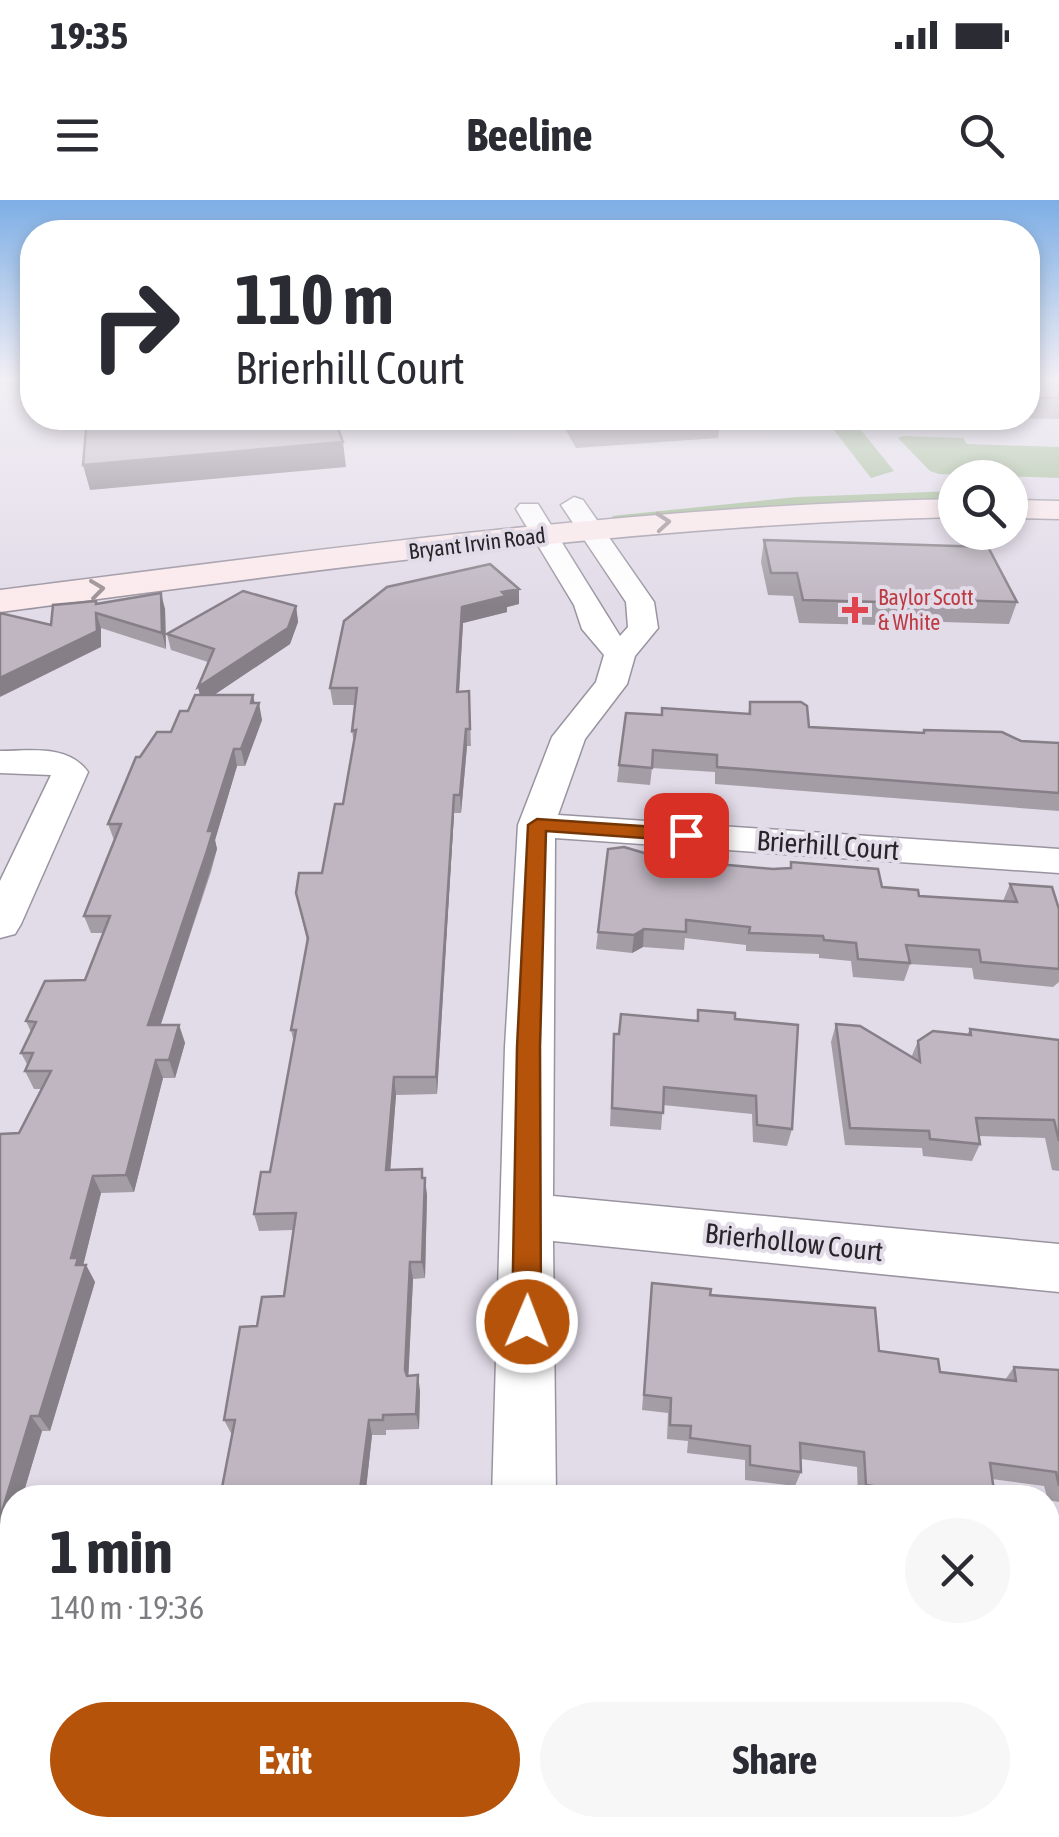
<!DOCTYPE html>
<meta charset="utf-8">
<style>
:root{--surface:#fff;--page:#f7f7f7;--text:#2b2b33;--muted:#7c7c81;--accent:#b45309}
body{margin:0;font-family:"Asap Condensed",sans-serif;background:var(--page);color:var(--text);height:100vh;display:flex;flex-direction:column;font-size:38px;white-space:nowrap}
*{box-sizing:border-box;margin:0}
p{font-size:32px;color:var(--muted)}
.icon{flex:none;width:55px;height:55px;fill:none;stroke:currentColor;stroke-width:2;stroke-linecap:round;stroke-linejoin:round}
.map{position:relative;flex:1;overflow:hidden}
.side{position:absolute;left:0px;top:1285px;width:1060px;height:352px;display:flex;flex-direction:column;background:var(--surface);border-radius:40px 40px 0 0;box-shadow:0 5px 15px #0003}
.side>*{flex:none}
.hud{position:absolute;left:20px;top:20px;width:1020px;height:210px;border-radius:40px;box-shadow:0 5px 15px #0003;background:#fff;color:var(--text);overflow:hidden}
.fabs{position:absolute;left:938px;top:260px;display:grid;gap:20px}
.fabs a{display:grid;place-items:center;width:90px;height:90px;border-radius:50%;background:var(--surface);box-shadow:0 5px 15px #0003;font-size:50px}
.pin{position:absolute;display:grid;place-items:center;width:85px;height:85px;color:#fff;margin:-42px;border-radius:20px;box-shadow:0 5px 15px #0006}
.me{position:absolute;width:110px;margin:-55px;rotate:1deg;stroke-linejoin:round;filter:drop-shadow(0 0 8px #0008)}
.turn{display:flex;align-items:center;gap:35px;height:210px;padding:0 50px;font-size:45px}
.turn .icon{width:130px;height:130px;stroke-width:2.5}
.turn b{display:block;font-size:70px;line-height:85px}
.round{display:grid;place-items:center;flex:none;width:105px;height:105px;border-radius:52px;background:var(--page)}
.summary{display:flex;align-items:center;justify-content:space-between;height:170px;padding:0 50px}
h1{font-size:60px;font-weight:700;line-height:75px}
.cta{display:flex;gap:20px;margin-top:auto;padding:20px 50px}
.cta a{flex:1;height:115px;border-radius:60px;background:var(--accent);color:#fff;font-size:40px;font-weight:700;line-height:115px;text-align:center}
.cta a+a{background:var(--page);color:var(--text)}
.status{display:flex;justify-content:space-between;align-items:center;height:70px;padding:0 50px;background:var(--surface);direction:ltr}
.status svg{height:28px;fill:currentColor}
header{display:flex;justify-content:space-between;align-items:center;height:130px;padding:0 50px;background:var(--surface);font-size:45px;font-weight:700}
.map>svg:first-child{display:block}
</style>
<div class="status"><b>19:35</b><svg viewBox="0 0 49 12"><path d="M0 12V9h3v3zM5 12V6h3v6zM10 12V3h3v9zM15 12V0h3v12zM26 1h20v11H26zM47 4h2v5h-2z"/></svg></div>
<header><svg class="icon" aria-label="menu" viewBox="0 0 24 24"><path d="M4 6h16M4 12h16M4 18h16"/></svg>Beeline<svg class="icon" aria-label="search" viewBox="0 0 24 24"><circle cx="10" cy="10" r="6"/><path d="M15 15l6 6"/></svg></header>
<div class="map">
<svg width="1059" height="1637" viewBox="0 0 1059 1637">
<rect width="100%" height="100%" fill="#e2dbe8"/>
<!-- green -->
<path fill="#9cb98d" d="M826,220H853L894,271L871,278Z
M903,236L963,238L967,244L1059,247V278L939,274L930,271L898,238Z
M955,291V300L614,319L612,316L797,297Z"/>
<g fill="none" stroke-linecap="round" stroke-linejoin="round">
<!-- street casing -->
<g stroke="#9a94a0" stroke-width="3">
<path id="street" d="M574,297L583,300L654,402L658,428L635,456L627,484L585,539L558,615L1059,649V673L555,638L553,996L1059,1044V1092L553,1041L556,1298H492L505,847L518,625L552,537L596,482L604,455L582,429L574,405L516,309L520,304H538L620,436L628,427L626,402L561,305Z
M0,551C30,551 68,544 88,572L21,724L15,734L0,738V681L51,575L0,573Z
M481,1625H557V1637H481Z"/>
</g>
<!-- secondary casing -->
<g stroke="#9a94a0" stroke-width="3">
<path id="secondary" d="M955,299V317C634,325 318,370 0,412V390C318,350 634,306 955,299Z
M1010,300L1059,301V319L1010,318Z"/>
</g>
<!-- street -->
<use href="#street" fill="#fff" fill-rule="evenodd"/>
<!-- secondary -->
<use href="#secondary" fill="#fceaec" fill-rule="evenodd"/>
</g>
<!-- wall -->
<path fill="#a49da6" d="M1028,177H1059V219L1006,218H1028Z
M559,218H721L718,238L576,248Z
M764,340L1017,402L1009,424L878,420L877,425L799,423L793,396L768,395L761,362Z
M97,404L165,409L166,449L101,428V447L51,425Z
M519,404L507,407V412L463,423L459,492L469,491L471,546H467L461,613H454L437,894L396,895L390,970L423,978L427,995L425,1078L413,1079L408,1176L420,1191L419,1229L386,1230V1235H372L365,1298H220L232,1235L224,1220L257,1126L284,1096L293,1030L259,1031L254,1014L270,972L294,843L291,830L307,741L296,693L322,673L343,604L354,544L352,531L355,505H333L330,488L344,421Z
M296,406L298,422L290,444L214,495L255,503L262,520L245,566H237L215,640L217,649L211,672L160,825H179L185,843L175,878H163L134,992L101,993L83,1065H86L95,1082L50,1231H42L22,1298H12L3,1363L12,1368V1398L8,1414L12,1419L0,1473V934L19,933L42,889H34L25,871L28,866L21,853L31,832L26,821L85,780L103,733H91L84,716L114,640L108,624L140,557L171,532L200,495L198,487L208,462L171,450L167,434Z
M750,502L809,527L923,533L924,530L1021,541L1059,543V611L715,584V572L652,568L650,585L617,582L619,565L662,515L748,514Z
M651,655L685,661L773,669L790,668L791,662L919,696L1003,701L1010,684L1059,709V782L1053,787L974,779L972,768L910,764L904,781L853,777L851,761L819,758V754L746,751V745L685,738L684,750L643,747L632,753L596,749L598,732Z
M698,810L735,819L792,929L787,946L753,942L752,914L663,905L661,930L610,926L614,834H619L697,820Z
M836,824L911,858L918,841L967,835L970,829L1059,840V971L1052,970L1045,938L979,936L980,944L972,961L923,956L922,948L845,945L831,842Z
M652,1083L710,1095L940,1172L1005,1180L1014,1167L1059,1170V1302L1048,1300L1044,1286L992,1279L995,1298H858L857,1267L801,1259V1272L795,1286L745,1280V1260L687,1253L688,1241L667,1239L668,1213L642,1210Z
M683,1625H773V1630L767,1637H696L695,1629L682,1628Z
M795,1625H1048L1059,1637H880Z"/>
<!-- shaded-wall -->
<path fill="#867f87" d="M343,242L346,267L90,290L83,265Z
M519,389V404L507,407V412L463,423L458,508L457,492L462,407L502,392Z
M161,393L165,409L166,449L162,433Z
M296,406L298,422L290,444L202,503L198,487Z
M96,413L101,428V447L0,497V478Z
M253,495L256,509L259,503L262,520L245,566L241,549Z
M466,529L467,546L461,613L460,595Z
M234,549L237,566L215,640L217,649L155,843L148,825Z
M454,595V613L437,894L436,877Z
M644,729L643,747L632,753L634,735Z
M179,825L185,843L175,878L169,860Z
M156,860L163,878L134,992L126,975Z
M394,877L396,895L389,987L386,970Z
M93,976L101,993L83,1066L86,1065L95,1082L50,1231L39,1216L71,1058Z
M425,978L427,995L425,1078L422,1062Z
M410,1062L413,1079L408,1185L405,1170Z
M418,1175L420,1191L419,1229L416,1214Z
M31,1216L42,1231L22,1298H12V1331L0,1373V1318Z
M369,1220L372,1235L365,1298H359Z
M7,1363L12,1368V1398L8,1414L12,1419V1430L0,1473V1385Z
M37,1625L50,1633L49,1637H32Z
M319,1625H325L324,1637H317Z"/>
<!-- building -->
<path fill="#bfb6c1" stroke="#867f87" stroke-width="2.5" d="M1028,177H1059V198L1028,197Z
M87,218H334L343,242L83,265Z
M574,218H663L577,223Z
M764,340L988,347L1017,402L881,398L882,402L803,400L797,373H771Z
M490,364L519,389L502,392L506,396L462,407L457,492L469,491L470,529H466L460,595H454L436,877H394L386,970L422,969V978H425L422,1062H410L405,1170L407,1176L418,1175L416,1214L383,1215V1220H369L359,1298H220L235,1220H224L240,1127L257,1126L262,1097L284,1096L296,1013L254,1014L261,972H270L296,830H291L308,738L296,693L299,673H322L335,604H343L356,530L352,531L357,488H330L344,421L387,387Z
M243,391L296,406L288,428L198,487L214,449L167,434Z
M161,393L162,433L96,413L97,431L0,478V413L51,425L53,405L96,401V404Z
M195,495H253L251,503H259L241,549H234L208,631H213L206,654L148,825H179L169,860H156L126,975L93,976L71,1058H78L76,1065H86L39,1216H31L0,1318V934L19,933L51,871H25L33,853H21L36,822L26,821L45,781L85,780L110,716H84L121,624H108L136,557H140L157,532H171L180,511H188Z
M750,502H801L807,506L809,527L924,533V530L1002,532L1021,541L1059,543V593L717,567V555L653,550L652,568L619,565L626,513L662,515V508L750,514Z
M624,647L651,655L685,657V661L773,669L791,668V662L878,669L882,687L918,690L919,696L1017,702L1010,684L1052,687L1059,709V769L981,762L979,750L906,745L910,763L858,759L856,743L824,740L823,736L749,733L750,727L686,720V732L644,729L634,735L598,732L608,649Z
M698,810L735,813V819L798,825L792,929L757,925L756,896L664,887L663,913L612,908L614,834H619L621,814L698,821Z
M836,824L860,826L920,862L918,841L933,831L971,835L970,829L1059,840V941L1054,920L976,918L980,944L930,939L929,931L850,928Z
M652,1083L711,1089L710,1095L875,1108L879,1151L938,1159L940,1172L1016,1181L1014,1167L1059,1170V1286L1056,1272L990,1263L995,1298H951L866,1285L864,1252L800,1243L801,1272L750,1265V1246L690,1238L691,1226L670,1225L671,1198L644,1195Z
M0,1363H7L0,1385Z
M1048,1511L1059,1512V1637H918L917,1634L858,1625H1048Z
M0,1618L12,1620V1625H37L32,1637H0Z
M125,1625H319L317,1637H133Z
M700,1625H773V1630L761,1628V1637H700Z"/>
<!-- one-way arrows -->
<defs><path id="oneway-chevron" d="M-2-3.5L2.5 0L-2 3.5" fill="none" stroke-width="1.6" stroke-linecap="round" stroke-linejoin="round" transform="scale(2.5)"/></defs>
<g stroke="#9c9194">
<use href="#oneway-chevron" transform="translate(663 322) rotate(-5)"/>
<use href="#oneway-chevron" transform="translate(97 389) rotate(-7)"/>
</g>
<!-- sky -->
<linearGradient id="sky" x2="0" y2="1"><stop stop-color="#7daee5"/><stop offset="0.44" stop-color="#f2eff5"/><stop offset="1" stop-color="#f2eff5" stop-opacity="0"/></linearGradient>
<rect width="1059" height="406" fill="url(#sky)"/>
<!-- route -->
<path fill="#b45309" stroke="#753606" stroke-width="2.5" d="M537,619L686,629L696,635L686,641L546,631L540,847L541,1122L537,1131L527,1135L517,1131L512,1122L517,847L528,625Z"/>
<!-- markers -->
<path fill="#e0444e" stroke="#e2dbe8" stroke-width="4" d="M850 395h10v10h10v10h-10v10h-10v-10h-10v-10h10z"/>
<g text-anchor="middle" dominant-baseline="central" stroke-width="8" stroke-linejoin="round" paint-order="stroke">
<!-- far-street labels -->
<g font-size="22" fill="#272529" stroke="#e2dbe8">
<text transform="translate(477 343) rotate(-7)">Bryant Irvin Road</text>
</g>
<!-- far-health labels -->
<g font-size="22" fill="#be3a42" stroke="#e2dbe8" text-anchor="start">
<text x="878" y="397">Baylor Scott<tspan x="878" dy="25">&amp; White</tspan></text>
</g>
<!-- street labels -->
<g font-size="28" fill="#272529" stroke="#e2dbe8">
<text transform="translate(828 645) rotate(4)">Brierhill Court</text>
<text transform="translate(794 1042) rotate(6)">Brierhollow Court</text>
</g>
</g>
</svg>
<div class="fabs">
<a><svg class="icon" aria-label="search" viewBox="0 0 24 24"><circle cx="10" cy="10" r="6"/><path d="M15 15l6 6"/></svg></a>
</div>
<div class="pin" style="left:686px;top:635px;background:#d93025"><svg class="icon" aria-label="arrive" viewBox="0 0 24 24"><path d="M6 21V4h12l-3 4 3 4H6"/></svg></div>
<svg class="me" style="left:527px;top:1122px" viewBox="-20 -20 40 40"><circle r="17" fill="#b45309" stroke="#fff" stroke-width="3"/><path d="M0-11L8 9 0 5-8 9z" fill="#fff"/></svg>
<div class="hud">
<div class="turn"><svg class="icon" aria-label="right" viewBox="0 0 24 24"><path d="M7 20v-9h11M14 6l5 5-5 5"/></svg><div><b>110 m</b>Brierhill Court</div></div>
</div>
<section class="side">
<div class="summary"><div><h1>1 min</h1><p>140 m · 19:36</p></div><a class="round"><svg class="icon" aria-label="close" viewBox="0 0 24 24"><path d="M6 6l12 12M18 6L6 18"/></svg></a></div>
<div class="cta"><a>Exit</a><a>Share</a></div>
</section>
</div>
